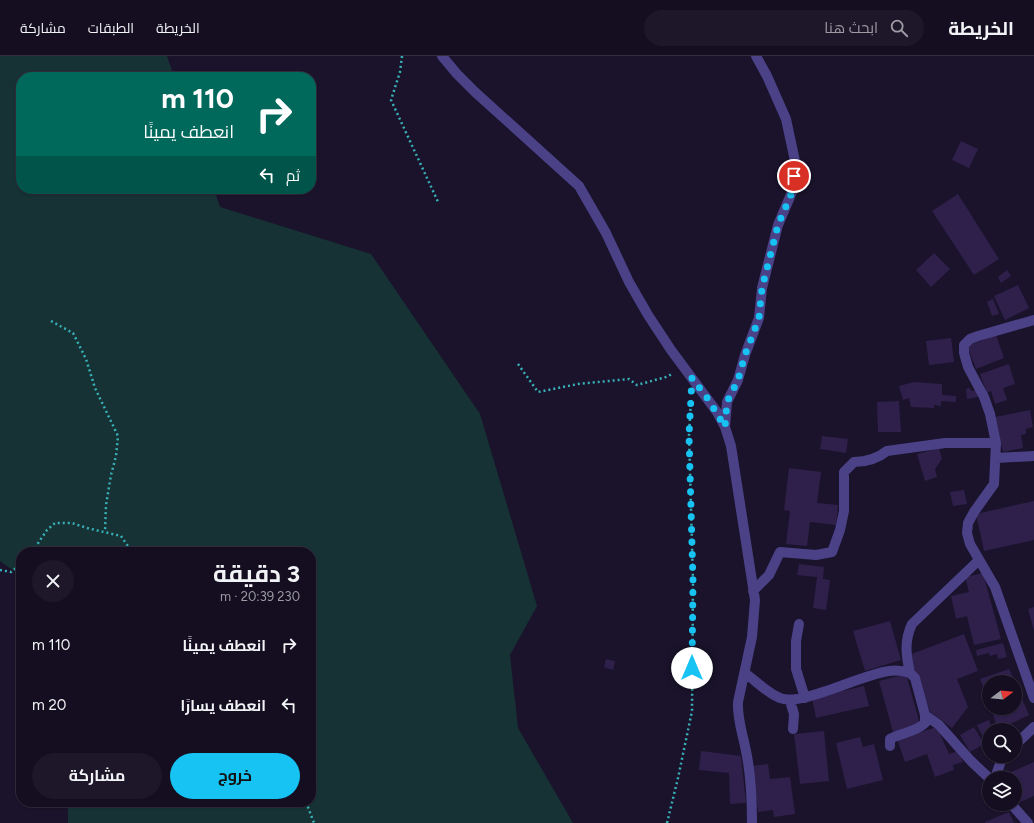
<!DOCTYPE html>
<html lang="ar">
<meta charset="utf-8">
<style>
:root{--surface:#140e20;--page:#1d1729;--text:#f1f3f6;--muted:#9d9ca5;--line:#332e3e;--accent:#16c3f2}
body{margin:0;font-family:Figtree,Cairo,sans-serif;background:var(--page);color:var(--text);direction:rtl;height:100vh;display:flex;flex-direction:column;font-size:15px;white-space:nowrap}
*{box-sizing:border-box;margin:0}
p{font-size:13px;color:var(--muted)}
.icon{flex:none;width:22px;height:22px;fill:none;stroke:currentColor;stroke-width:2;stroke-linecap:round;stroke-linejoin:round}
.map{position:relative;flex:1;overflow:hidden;direction:ltr}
.drawer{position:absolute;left:16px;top:491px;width:300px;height:260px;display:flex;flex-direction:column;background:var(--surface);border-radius:16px;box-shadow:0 1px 3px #0004,0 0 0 1px var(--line);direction:rtl}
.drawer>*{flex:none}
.top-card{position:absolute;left:16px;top:16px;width:300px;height:122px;border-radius:16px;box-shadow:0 1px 3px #0004,0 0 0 1px var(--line);direction:rtl;background:#00695c;color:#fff;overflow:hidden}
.needle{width:26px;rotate:74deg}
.fabs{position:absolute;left:982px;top:619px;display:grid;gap:8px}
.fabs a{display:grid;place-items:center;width:40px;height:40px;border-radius:50%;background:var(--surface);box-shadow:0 1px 3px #0004,0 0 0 1px var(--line);font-size:20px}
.pin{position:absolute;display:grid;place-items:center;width:34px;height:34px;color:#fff;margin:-17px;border:2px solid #fff;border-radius:50%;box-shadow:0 1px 4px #0007}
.me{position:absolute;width:44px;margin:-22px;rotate:0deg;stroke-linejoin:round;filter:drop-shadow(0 0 3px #0008)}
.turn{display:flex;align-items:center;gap:14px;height:84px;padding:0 16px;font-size:18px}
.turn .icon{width:52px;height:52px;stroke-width:2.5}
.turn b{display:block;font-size:28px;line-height:34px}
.then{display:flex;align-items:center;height:38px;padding:0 16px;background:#0003;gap:8px;font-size:15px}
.round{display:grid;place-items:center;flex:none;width:42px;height:42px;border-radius:21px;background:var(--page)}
.head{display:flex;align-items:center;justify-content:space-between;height:68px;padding:0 16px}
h1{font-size:24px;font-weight:700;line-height:30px}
.button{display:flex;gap:8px;margin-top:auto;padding:8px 16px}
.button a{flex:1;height:46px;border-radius:24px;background:var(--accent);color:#111;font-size:16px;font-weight:700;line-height:46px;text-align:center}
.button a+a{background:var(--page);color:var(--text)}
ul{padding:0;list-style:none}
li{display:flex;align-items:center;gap:12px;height:60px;padding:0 16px}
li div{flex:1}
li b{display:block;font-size:15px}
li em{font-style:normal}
header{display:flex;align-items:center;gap:24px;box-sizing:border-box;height:56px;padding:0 20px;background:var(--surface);border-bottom:1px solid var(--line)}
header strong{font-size:19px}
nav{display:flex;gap:22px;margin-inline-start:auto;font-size:14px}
.search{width:280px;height:36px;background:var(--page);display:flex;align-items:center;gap:10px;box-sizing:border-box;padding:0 14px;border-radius:22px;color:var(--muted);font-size:15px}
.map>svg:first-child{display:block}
</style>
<header>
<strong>الخريطة</strong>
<div class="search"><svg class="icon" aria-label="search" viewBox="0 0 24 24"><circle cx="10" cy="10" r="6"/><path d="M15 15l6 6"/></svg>ابحث هنا</div>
<nav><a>الخريطة</a><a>الطبقات</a><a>مشاركة</a></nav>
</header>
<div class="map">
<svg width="1034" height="767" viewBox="0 0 1034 767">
<rect width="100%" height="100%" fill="#1a132b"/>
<!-- green -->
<path fill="#163235" d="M0,0H167L174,21H21V133H214L220,151L371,198L480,358L537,550L510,599L518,672L573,767H68V746H311V496H21V520L0,505Z"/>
<!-- building -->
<path fill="#2e204b" d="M961,85L978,93L969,112L952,104Z
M958,138L999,203L974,219L932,155Z
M934,197L950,213L931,231L916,214Z
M1007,214L1011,220L1001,227L998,221Z
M1018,229L1029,252L1005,264L994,240Z
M993,243L999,258L992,260L987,246Z
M996,279L1004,302L976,313L967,290Z
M951,282L954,306L929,309L926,285Z
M1009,308L1015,328L1003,332L1007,344L995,348L991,335L987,337L980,318Z
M914,326L942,328V339L956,340V346L941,345V350L934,349V352L911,351L909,342L903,344L899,330Z
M970,332L971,335L977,334L978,341L967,343L966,333Z
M899,345L901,376H878L877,346Z
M1030,354L1033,371L1026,373V378L1021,379L1023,392L1003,396L995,361Z
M822,380L848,383L846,397L820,393Z
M939,392L942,403L935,413L937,421L925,425L917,398Z
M789,412L821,416L817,447L838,449L836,469L810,466L807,490L786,488L790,455L784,454Z
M964,434L967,448L953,450L950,436Z
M1034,445V484L984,495L976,458Z
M799,508L824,511L823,523L830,524L826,554L813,552L817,521L797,519Z
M983,517L1001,583L974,589L967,560L956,563L951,540L969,536L965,521Z
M1034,551V575L1028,553Z
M890,565L901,604L865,615L853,575Z
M964,578L978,615L957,623L968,651L952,672L930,656L909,599Z
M1003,587L1007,601L998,603L997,598L990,600L989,597L977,600L976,594Z
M606,603L615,605L613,614L604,611Z
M1009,613L1015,626H989V647L980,623Z
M906,618L920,668L893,676L879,625Z
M1015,627L1029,659L998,674L991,652H1015Z
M864,630L869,650L816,662L812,642Z
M989,664L993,674H989V678L983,681L977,669Z
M937,671L949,698L959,695L963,706L953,709L954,714L935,721L927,698L905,706L897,683Z
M974,671L984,688L970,696L960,679Z
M824,675L829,725L800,728L794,678Z
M860,681L863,691L874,688L883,724L847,733L836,687Z
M701,695L741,700L746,747L730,748L729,717L699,714Z
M1034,706V740L1020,746L1015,735V722H1009L1007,718Z
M768,708L770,723L790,721L795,758L774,761L773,754L758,756L752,710Z
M1009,756L1014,767H985V766Z"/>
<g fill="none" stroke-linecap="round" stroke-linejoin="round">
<!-- path -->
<path stroke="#38b1b8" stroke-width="2.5" stroke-dasharray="2 3" stroke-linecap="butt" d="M402,0L400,16L391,44L439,148
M51,265L73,277L86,303L95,332L118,380L116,400L111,419L106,449L105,476
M518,308L538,336L578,328L629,323L637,329L666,321L672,318
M32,496L47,474L55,467H72L87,472L121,480L132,496
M0,514L11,516L21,508
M306,746L314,767
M667,767L678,722L692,655L693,526L689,379L691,344"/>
<!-- minor -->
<path stroke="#4b4187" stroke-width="10" d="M442,0L457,18L475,36L579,130L606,177L629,226L648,259L671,294L717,356L725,371L731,390L755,544L752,581L738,646C737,663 743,679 746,695C751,719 752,743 752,767
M1034,264L978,280L970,283L964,289V297L968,311L984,341L990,358L996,387L994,428L974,456L968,467L967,477L970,488L995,531L1034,642
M725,371L727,346L738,324L745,299L759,262L762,232L778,169L792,136L795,105L786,63L767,20L756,0
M996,402L1034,400
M753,535L769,519L780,496L816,499L832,496L840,474L844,455V416L854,406C867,406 877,403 887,395L945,387H996
M799,568L796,585V613L805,642
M745,617C756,625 767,637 780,642C801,651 862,618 889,615C896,614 904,615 910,617L915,622L925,659L939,669L971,705L989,722
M910,617C906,599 904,585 912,568L979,504
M790,645L794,658L793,673
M1015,689L1034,671
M890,690V683C901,677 916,676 925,667V659
M995,722L1001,705L1005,700
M1011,748L1028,767"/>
</g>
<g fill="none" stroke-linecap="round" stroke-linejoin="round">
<!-- route -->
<path stroke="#16c3f2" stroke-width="7" stroke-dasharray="0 12.6" d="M692,612L693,526L689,379L692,322L708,343L725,371L727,346L738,324L745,299L759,262L762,232L778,169L792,136L794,120"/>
</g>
</svg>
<div class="fabs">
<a><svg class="needle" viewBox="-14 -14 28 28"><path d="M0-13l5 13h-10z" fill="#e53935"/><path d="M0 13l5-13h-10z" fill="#9d9ca5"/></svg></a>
<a><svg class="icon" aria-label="search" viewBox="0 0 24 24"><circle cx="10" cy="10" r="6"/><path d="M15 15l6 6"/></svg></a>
<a><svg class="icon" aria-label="layers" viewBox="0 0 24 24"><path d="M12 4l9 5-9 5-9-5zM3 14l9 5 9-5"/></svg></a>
</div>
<div class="pin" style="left:794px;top:120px;background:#d93025"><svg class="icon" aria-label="arrive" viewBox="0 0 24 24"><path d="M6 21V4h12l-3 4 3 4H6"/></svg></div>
<svg class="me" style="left:692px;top:612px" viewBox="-20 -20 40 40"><circle r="19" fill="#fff"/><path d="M0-13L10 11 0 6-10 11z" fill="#16c3f2"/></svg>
<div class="top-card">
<div class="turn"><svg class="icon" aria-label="right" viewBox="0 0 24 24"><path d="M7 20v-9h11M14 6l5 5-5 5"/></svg><div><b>110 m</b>انعطف يمينًا</div></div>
<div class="then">ثم<svg class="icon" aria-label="left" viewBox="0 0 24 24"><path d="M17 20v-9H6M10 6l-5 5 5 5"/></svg></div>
</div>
<section class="drawer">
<div class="head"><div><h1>3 دقيقة</h1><p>230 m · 20:39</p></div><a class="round"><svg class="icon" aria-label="close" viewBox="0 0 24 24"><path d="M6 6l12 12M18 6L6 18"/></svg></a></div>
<ul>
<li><svg class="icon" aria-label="right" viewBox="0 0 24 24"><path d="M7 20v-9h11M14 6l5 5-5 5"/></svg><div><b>انعطف يمينًا</b></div><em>110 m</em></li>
<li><svg class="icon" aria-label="left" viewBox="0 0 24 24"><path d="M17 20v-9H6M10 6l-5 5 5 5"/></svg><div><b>انعطف يسارًا</b></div><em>20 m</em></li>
</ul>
<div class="button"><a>خروج</a><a>مشاركة</a></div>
</section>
</div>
